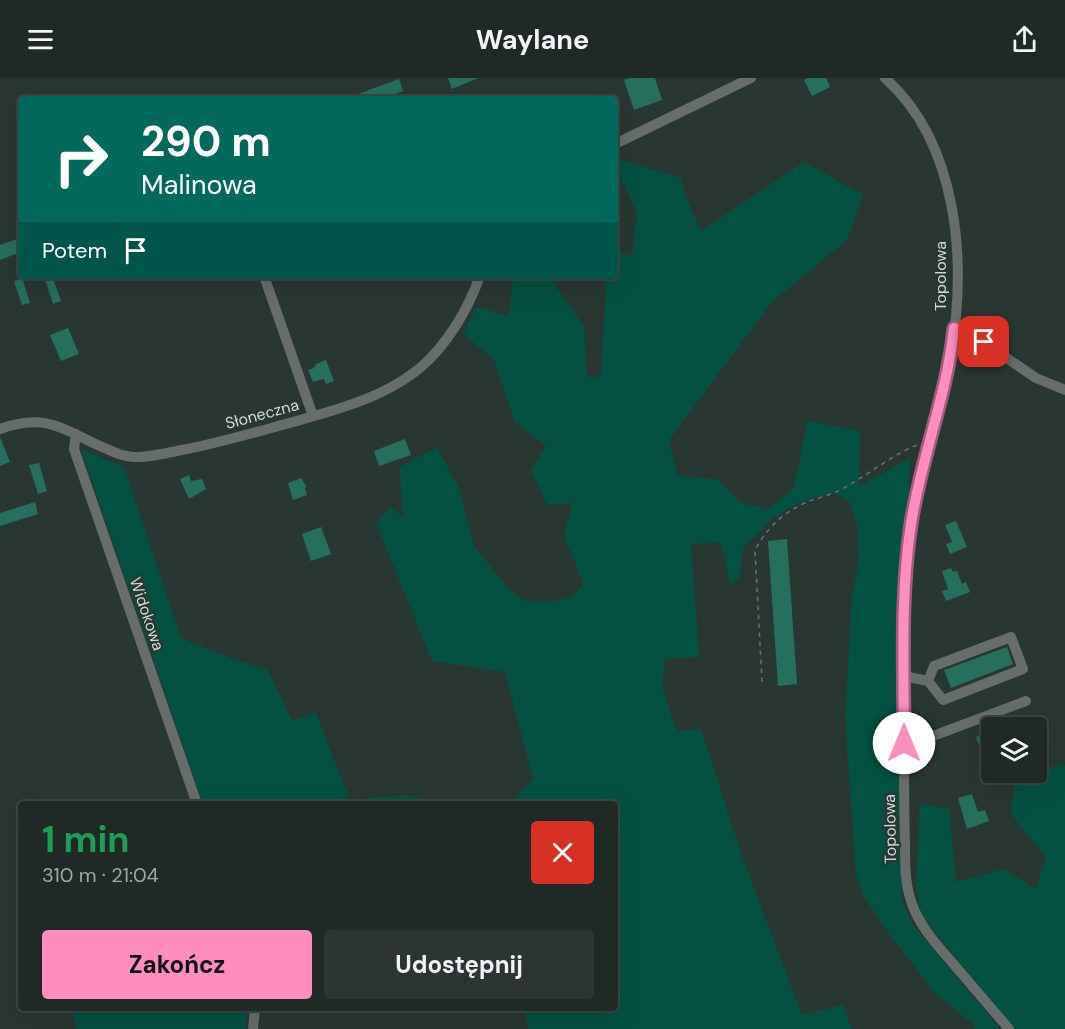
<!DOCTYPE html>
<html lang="pl">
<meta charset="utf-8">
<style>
:root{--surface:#1f2926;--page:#2c3532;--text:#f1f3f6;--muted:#a1a6a7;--line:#3c4543;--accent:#fd8ebf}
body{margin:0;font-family:"DM Sans",sans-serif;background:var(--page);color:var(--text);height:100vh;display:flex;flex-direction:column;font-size:22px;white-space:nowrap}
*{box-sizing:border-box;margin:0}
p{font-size:20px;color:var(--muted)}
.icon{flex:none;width:33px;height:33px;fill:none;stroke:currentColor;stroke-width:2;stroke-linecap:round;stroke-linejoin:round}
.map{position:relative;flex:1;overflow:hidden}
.details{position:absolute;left:18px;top:723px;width:600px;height:210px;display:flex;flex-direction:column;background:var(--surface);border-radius:6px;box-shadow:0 6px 24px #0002,0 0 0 2px var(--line)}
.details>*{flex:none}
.guide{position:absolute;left:18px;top:18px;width:600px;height:183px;border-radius:6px;box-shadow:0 6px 24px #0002,0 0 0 2px var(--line);background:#00695c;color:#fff;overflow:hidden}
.tools{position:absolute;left:981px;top:639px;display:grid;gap:12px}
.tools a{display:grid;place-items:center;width:66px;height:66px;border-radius:6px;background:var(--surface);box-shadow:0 6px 24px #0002,0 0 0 2px var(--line);font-size:30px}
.pin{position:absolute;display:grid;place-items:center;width:51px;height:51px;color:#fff;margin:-26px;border-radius:12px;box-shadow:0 3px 9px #0006}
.me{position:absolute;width:66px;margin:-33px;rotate:0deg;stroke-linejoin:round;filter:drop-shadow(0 0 4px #0008)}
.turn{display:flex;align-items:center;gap:21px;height:126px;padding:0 24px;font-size:27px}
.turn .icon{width:78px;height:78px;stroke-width:2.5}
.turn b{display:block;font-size:42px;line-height:51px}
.then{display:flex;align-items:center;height:57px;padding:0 24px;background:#0003;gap:12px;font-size:22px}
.round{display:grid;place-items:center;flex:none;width:63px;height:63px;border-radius:6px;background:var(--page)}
.head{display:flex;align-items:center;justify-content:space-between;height:102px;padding:0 24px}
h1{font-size:36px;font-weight:700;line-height:45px;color:#1e9e55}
.primary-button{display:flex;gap:12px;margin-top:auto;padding:12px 24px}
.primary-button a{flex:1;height:69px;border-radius:6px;background:var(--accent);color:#111;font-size:24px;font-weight:700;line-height:69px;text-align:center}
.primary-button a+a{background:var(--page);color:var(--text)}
header{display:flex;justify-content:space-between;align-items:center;height:78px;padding:0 24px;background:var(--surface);font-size:27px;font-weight:700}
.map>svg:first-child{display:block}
</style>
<header><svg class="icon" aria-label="menu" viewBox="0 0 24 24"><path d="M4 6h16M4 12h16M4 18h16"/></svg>Waylane<svg class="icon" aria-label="share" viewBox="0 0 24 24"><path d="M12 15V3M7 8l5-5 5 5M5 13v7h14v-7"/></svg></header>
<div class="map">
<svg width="1065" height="951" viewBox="0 0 1065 951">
<rect width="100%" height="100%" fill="#293732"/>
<!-- green -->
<path fill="#055141" d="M615,80L681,100L686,119L701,153L804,84L863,117L847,162L773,223L669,362L677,397L718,402L740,424L767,432L794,410L807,343L860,353L859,408L910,380L898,753L903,825L913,847L1000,951H975L973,946L935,915L892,860L862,816L856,796L845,640L852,517L859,483L857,447L849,423L834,415L800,424L771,442L743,470L740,500L730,506L721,464L691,466L699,579L665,581L662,609L677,653L701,651L742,778L802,937L843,927L852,951H529L524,930H615V726H509L533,701L505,594L432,583L376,445L390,429L403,439L399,389L437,369L459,410L474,468L507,509L524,523H557L574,518L583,505L564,458L572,425L547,427L531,392L546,368L515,344L494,282L463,255L477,229L509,238L513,200L511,198H549L584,249L587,299H601L606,209L598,198H615V171L632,179L637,136L615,86Z
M81,371L124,389L181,560L230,580L268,592L292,643L316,635L351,726H203Z
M1063,686L1065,688V951H1014L921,837L916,805L920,726L949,731L956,804L1003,791L1036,811L1046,779L1011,736L1015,699Z
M411,717L427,722L429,726H356L369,719Z
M91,930H248L245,951H77L73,936Z"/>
<!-- building -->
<path fill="#276f5d" d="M448,0H478L452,11Z
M630,0H655L662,22L634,32L624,2Z
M808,0H826L830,9L812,18L804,2Z
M399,1L403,13L382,21H345Z
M21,160V174L0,182V167Z
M44,198H52L61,223L53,226Z
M22,200L30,225L22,227L14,203Z
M68,250L79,276L61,283L50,257Z
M326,282L334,303L326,306L324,301L313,304L308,292L314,290L316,286Z
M0,359L10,384L0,388Z
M405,361L411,377L379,388L374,373Z
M39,385L47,413L38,416L29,387Z
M189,397L191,403L202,401L206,411L189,421L180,401Z
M301,400L306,408L305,411L307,417L293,422L288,405Z
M35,424L38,436L0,448V435Z
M956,443L967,469L950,476L946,466L952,464L945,447Z
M321,449L331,476L311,483L302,456Z
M787,461L797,606L778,608L768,463Z
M951,490L953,494L957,493L962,506L966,504L970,514L946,523L942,513L948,511L942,493Z
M1007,569L1013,586L951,610L944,592Z
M1028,639L1030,644L1040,640L1043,650H1018L1019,648L1018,643Z
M988,655L989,660L992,659L991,697L976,659Z
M972,716L978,734L985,732L989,743L967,751L958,720Z"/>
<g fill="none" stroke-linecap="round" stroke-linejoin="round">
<!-- path -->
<path stroke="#66726e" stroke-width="1.5" stroke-dasharray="4.5 4.5" stroke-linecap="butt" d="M762,604L755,472C764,455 779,438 797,429C810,421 827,419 840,412C867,398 890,378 917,367"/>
<!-- minor -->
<path stroke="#666d6a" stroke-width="10" d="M885,0C958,65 967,183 951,275C940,333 919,389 911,448C900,519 905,593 904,666C904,699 904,733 905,767C905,786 905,805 911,823C919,849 939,869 956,889C974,910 991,930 1009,951
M615,66L751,0
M264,198L313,338
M954,250L973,257L1036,300L1065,312
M0,351C47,333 66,354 107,371C115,375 123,378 133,379C151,380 169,374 187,371C217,365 246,357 275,349C324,335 381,323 421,289C448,266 468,231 480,198
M76,356L74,371L197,726
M904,598L928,603L943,622L1023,591L1011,559L934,588L928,603
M904,665L925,661L1026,623
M253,951L255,930"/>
</g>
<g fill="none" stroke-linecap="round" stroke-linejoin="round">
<!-- route casing -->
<g stroke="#a45c7c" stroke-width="15">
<path id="route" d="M904,665C904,593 900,518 911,446C921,380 947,317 954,250L973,257L984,264"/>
</g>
<!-- route -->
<use href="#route" stroke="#fd8ebf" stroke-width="10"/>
</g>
<g text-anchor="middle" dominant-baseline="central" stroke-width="4.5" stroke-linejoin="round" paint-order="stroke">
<!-- street labels -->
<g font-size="16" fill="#d2dad7" stroke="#293732">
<text transform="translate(940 198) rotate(-90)">Topolowa</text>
<text transform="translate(262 336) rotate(-15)">Słoneczna</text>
<text transform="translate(147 536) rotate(71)">Widokowa</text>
<text transform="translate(890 751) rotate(-91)">Topolowa</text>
</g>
</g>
</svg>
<div class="tools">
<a><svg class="icon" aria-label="layers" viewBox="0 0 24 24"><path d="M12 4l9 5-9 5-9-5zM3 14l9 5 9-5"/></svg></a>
</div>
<div class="pin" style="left:984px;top:264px;background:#d93025"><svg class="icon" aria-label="arrive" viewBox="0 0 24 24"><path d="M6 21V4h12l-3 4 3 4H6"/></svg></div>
<svg class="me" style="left:904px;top:665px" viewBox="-20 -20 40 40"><circle r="19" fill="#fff"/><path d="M0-13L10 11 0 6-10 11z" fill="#fd8ebf"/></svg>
<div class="guide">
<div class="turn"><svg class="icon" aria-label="right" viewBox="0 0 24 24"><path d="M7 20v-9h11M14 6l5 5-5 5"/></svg><div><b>290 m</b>Malinowa</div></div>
<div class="then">Potem<svg class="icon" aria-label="arrive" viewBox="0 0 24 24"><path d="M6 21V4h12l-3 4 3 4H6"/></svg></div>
</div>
<section class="details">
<div class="head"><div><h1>1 min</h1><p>310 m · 21:04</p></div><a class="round" style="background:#d93025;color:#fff"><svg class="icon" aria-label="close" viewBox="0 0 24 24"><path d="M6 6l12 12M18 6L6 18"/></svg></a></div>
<div class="primary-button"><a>Zakończ</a><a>Udostępnij</a></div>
</section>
</div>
